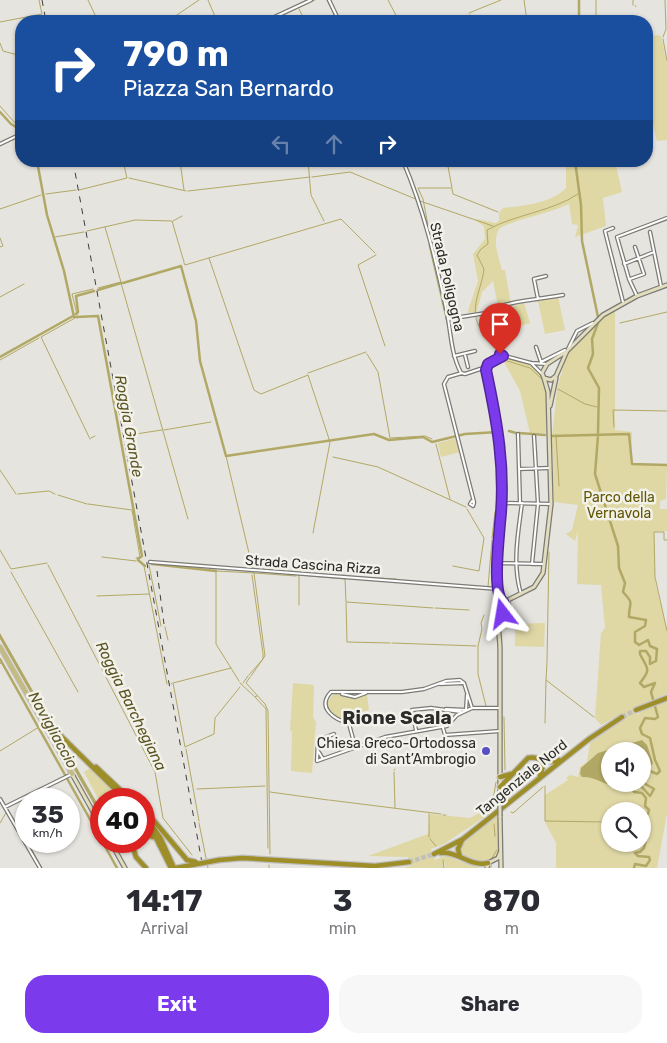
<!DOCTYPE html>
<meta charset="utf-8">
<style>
:root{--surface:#fff;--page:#f7f7f7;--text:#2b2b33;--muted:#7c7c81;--accent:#7c3aed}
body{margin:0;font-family:Rubik,sans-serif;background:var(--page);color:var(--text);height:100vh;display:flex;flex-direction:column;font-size:19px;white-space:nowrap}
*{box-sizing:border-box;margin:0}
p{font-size:16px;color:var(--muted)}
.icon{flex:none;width:28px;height:28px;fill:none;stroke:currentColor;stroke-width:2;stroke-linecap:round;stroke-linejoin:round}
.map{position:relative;height:868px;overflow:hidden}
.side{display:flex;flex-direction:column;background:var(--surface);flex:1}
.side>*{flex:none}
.hud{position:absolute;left:15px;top:15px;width:638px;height:152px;border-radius:20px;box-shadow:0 1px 4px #0004;background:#1a4fa0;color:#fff;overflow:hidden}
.controls{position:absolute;left:601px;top:742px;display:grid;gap:10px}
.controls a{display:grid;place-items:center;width:50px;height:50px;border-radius:50%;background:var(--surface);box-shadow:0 1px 4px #0004;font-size:25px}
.speed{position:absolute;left:15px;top:788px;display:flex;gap:10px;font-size:25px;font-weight:700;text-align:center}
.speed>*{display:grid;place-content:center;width:65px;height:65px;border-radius:50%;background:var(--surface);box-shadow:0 1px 4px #0004;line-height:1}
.speed small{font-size:12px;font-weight:400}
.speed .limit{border:8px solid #d22;background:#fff;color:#111}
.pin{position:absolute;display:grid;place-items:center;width:42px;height:42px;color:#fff;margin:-51px -21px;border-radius:50% 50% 50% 0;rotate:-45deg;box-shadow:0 0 5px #0007}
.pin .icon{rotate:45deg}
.me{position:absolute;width:55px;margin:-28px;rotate:346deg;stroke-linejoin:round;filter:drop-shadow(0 0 4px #0008)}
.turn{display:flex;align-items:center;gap:18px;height:105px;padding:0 25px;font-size:22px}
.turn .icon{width:65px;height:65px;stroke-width:2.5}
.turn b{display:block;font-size:35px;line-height:42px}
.lanes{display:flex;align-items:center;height:48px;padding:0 25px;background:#0003;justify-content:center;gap:25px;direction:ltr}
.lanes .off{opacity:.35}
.eta{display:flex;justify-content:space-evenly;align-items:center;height:85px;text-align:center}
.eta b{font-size:30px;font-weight:700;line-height:35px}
.action{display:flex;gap:10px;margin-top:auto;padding:10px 25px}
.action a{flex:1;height:58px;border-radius:20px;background:var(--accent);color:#fff;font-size:20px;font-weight:700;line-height:58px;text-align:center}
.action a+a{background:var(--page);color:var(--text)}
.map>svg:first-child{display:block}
</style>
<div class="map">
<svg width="667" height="868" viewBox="0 0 667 868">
<rect width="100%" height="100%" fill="#e5e4de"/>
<!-- green -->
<path fill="#dfd7a4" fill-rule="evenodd" d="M657,35L661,36L667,63V140L657,141L646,93V37Z
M566,161H615L622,192L603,198L606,226L575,237L578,225L572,224L569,204C548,214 522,217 500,228C491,239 499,258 502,270H505L511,304L498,306L493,281L482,292L477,312L469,313L468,311L478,281L473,254L485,239L484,226L476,221L477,219L495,223L499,221V213L503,208C523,206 552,203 566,188Z
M558,297L565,330L545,334L538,301Z
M524,303L530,323L516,327L511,307Z
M615,308V430L632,432L631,465H667L666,499L660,501V509H667V531L654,532L655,581L667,631V694L634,708L637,715L645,708L667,699V813L657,868H556V843L545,822V795L568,780L566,778L570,775L578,777L580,767L587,762L590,743L622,721L619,715L601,725L595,718L601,633L605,628L601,585L577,584L578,531L575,541L566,534L572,530L578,505L554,502L552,436L557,389L567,353L604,315ZM610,751H642V784H610ZM610,811H642V844H610Z
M502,358C552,356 547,398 546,433H530L520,391Z
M457,438L460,452L441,457L438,443Z
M545,623L544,647L515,646V624Z
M293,683L314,685L313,717L316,722L312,773L291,771L292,732L290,730Z
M335,693L350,698L367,695L369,710L357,714V719C343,724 326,717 328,700Z
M90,768L120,799H101V804L84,772Z
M488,808L492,812L444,844L431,849L435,860C453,852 450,859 465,863C470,865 475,865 480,868H446L443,858L444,868H402L411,866L408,857L368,856L428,834L430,814L470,818Z
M498,814V856C487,864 472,864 461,855L459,847L462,842Z"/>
<!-- water -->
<path fill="#b2a866" d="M0,633L101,810V817L0,639Z
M642,740L647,745L653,763L651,766L643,768L642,751H610V784H625C604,789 598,776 582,777L580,774L581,768L598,753Z"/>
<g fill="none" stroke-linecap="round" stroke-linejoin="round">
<!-- stream -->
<path stroke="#b2a866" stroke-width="1" d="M88,0L98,21
M208,0L217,21
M327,0L337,21
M388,0L399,21
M524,0L527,21
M633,5V0
M635,6H636
M299,9L305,21
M469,13L501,0
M168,21L199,0
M262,21L307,0
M271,21L315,0
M455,21L470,15
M596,21V0
M0,22L42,14L39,0
M663,37L666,29L665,0
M663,39L667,61
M0,43L3,51L21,56
M0,106L15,123L21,126
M0,146L21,136
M180,161L184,190
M308,161L311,195L324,221
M569,161L574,163
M312,177L350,172L418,200
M129,178L186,191
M452,189L453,194L498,212
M79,190L127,178L123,161
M188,191L310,177
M46,194L76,190
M420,201L493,226
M0,209L41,195
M173,221L182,216
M87,231L135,220L172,221L184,262
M430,236L423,199L418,188H452L447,161
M55,237L84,232
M0,238L3,246L0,247
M429,245L447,323
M376,255L358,265L385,346
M209,258L254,390L261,394L308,375L330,442L313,533
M184,263L185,265L341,219L375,253
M121,283L188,519
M98,288L121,282L105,227
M0,297L24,284
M446,305L448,314
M77,314L72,294L93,289
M77,316V318
M75,318L41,337L90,439
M620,323L667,312
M497,351C493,340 485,337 479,326C469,308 482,288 484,269L477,255L481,249L488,244L487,230C516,214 551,212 578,194
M367,354L378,372L390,438L425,436L432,439
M501,359L530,368L542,379
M0,360L39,338
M308,373L366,352
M558,389L585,404L597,407
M614,427L613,410L667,411
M164,430L211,422
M129,435L162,430
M556,435L559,486
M91,438L95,436
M436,444L450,499
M226,456L253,570
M333,457L378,467L466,507
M0,470L16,494
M18,494L49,491L55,494
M58,495L87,504
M88,504L132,510L140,557L136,558
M492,538L495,512
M667,540H664V532H654L655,577L667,631
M0,550L11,569L47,563
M102,557L136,561
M48,565L155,772L163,818L192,855
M149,565L161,626
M144,566L167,684
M453,566L479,571L484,538L467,509
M11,572L78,692
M254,573L296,576
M339,576L396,579
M488,587L492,540
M97,596L149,594
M346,603L347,642L390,643
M299,605V575L345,579L346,602L390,605
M391,605L433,608
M435,608L469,610
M484,615L481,623L482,629L478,646V674L486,706
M165,627L168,640
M392,643L476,646
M547,661L549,552
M547,662L546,680L594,717
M0,664L2,662
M231,668L173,683L185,747L214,734L215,718L240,687
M249,675L263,659V654L252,575
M250,677L246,683L265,704L268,711L270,854
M239,681L216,644V571L254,573L265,656L251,676
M240,683L255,697L257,696
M243,683L248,676
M171,684L172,683
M255,697L266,709L268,848
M504,717L505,770
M545,723L546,680
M186,749L199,821
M0,751L39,727
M394,770L395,769
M394,772L395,808
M506,783L508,794
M545,786V821L604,822
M197,789L265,786
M270,792L328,800
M329,800L441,814
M492,806L496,782
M8,810L26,841
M511,812L513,813L543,787
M443,815H446
M0,823L7,811
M199,823L208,868
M494,824L495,836
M429,837V814
M430,839L436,846
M29,845L42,868
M492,858L497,850
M443,860L444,868
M269,868V865
M491,868V865"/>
<!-- canal -->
<path stroke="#b2a866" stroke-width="2.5" d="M579,21V0
M0,112L11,124L21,130
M37,161L47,215L64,271L74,317
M575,161L581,205L582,241L598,317V323L592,339L593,354L588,368L599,388L598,433
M123,283L181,266L196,321L200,361L226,456L374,434L389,440L423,437L432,442L465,434L498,432
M98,290L121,283
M76,314L78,312L76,296L94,291
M76,317L98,316L142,556L138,559
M0,357L73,316
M509,431L516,433
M519,433L545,435
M552,436L629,434L632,464L667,465
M598,436L595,474L618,546L619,568L625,583L623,592C635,605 629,601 629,617L646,620L645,626L635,632V642L639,645L648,640L650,646L657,649L656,661L650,664V657L646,651H640V654C647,669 652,668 640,683L644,687L655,683L651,692L658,717L655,719L645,718L640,728L642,734L650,738L655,760L660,771L657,774L650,771L642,774
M138,560L145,566
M152,564L216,571
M0,659L101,839
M102,841L117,868
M634,868L635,864L646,866L650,860L649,857L638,856L635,853L640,852L644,848L649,827L644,816L648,814L649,810L645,806L646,798L642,793L634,792L632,786L640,785L650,796L654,789L642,782"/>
<!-- highway-tunnel -->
<path stroke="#c0bfba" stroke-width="4.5" stroke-dasharray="4.5 2" stroke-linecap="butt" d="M622,717L636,710
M409,862L434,854"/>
<!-- street casing -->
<g stroke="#7b7a75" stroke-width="4.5">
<path id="street" d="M329,0L339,21
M266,21L311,0
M0,144L21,134
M403,161C424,210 436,261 447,313C451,333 451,354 461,373L465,374L486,367L505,356L531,363L547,364
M613,228L605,231L623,302
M650,232L661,286
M624,264L654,252
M630,279L644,274L635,247
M637,296L629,279L617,237L667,218
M538,299L534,279L546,276
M486,313C502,301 543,299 563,295
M448,319L486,313L489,316L487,327L498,341L503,356
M536,347L541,362L565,350
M568,349L577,331L593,323
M465,355L468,367
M454,356L475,351
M531,363L542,374
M486,367L500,445L503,503L497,563L500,605
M462,373L448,377L444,384L474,502
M518,434L520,503
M519,469L549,468
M472,501L474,503L473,506L470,504Z
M504,503L551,504
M150,562L498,589
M497,563L544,564
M532,564L538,504L534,436
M521,594C512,564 518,534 522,503
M440,684L463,683
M342,694L355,697L366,693
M446,709L466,710
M466,710L467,695
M349,723C335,720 316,708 331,692H402L424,689L446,681L460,680L464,683L472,708
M349,723L368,717
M349,724L355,746
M443,728L445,735L500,731
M416,730L412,710L431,708L461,712
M334,734L318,740L317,761L385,737L447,726L457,715L472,708H500
M318,751L323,759
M0,799L40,868
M5,807L72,774"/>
</g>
<!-- secondary casing -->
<g stroke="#7b7a75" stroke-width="5.5">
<path id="secondary" d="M567,351L556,376L551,380L544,378L542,373L547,364L567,351L603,315L637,296L667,285
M550,406L556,378
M504,602L534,587L543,573L551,504L548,392L544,378
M499,620L503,614L510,611L508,603H502C495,615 500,636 500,649C500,698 500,747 500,796
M72,774L101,826
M500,816L501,868
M110,841L125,868
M487,868L488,863L498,858L500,853"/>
</g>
<!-- primary casing -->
<g stroke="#c0bfbf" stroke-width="6">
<path id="primary" d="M0,647L72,774"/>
</g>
<!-- highway casing -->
<g stroke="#c0bfbf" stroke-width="7">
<path id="highway" d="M36,707L61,736L125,799
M636,710L667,698
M96,767L130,799
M540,776L543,766L541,761
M500,777L511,774
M500,787L528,758C539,755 545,765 559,760
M144,809L187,860
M144,815L160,837L174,868
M144,820L155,836L171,868
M144,833L153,837
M131,841L136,857L146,868
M441,853C458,851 470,867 488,863
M434,854L463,839L589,739L622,717
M460,857L458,849L462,840
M219,860L242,858L375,866L409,862"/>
</g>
<!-- street -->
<use href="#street" stroke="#fff" stroke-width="2"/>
<!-- secondary -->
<use href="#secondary" stroke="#e2ddbe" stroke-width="3"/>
<!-- primary -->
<use href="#primary" stroke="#c4bb7e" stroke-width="4"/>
<!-- highway -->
<use href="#highway" stroke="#9d8e28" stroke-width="4.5"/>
<!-- rail -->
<path stroke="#3f3e3c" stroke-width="1" stroke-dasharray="6 6" stroke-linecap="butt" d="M42,0L46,21
M73,161L203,868
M157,571L164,624"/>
<!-- secondary-bridge casing -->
<g stroke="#7b7a75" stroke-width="5.5" stroke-linecap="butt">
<path id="secondary-bridge" d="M500,796V816"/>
</g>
<!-- highway-bridge casing -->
<g stroke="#c0bfbf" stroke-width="7" stroke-linecap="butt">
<path id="highway-bridge" d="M187,860L196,862
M176,868L219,860"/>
</g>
<!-- secondary-bridge -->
<use href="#secondary-bridge" stroke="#e2ddbe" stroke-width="3"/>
<!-- highway-bridge -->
<use href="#highway-bridge" stroke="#9d8e28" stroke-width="4.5"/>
</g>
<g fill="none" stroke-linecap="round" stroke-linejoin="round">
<!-- route casing -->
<g stroke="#51269a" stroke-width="12">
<path id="route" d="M500,354L503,356L488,364L486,370C497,421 506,470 500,523C499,539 492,592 503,602L500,608L503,614"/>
</g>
<!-- route -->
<use href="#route" stroke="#7c3aed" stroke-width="9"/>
</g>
<!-- markers -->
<circle fill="#564fc6" stroke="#f2f2eb" stroke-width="2" cx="486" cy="751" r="5"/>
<g text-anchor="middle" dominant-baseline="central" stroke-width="5" stroke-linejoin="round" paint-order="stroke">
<!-- street labels -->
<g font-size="14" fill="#2c2b29" stroke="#f2f2eb">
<text transform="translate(447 277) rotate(77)">Strada Poligogna</text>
<text transform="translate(313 565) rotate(4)">Strada Cascina Rizza</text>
<text transform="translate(522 778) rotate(-39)">Tangenziale Nord</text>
</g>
<!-- park labels -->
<g font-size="14" fill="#605500" stroke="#f2f2eb">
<text x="619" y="497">Parco della<tspan x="619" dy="16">Vernavola</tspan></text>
</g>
<!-- poi labels -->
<g font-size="14" fill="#2c2b29" stroke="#f2f2eb" text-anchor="end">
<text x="476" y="743">Chiesa Greco-Ortodossa<tspan x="476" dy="16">di Sant’Ambrogio</tspan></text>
</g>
<!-- water labels -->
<g font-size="15" font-style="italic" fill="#5b5422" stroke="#f2f2eb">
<text transform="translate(129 426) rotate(80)">Roggia Grande</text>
<text transform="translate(131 706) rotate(64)">Roggia Barchegiana</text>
<text transform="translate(53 730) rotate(61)">Navigliaccio</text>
</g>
<!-- district labels -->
<g font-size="19" font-weight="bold" fill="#2c2b29" stroke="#f2f2eb">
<text x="397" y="717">Rione Scala</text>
</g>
</g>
</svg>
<div class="controls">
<a><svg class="icon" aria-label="sound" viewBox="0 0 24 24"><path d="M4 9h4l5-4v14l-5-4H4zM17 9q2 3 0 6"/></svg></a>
<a><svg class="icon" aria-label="search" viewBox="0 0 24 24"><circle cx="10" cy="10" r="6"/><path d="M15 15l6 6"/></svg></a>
</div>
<div class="speed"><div>35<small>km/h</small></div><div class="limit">40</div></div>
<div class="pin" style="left:500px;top:354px;background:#d93025"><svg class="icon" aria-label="arrive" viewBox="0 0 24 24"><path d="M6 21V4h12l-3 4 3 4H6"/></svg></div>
<svg class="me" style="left:503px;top:614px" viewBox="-20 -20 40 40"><path d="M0-17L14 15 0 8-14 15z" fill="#7c3aed" stroke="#fff" stroke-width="4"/></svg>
<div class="hud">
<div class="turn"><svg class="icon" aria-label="right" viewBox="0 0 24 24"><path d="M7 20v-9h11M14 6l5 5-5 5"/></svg><div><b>790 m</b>Piazza San Bernardo</div></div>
<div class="lanes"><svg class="icon off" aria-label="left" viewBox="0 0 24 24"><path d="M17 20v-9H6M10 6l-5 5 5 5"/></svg><svg class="icon off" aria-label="ahead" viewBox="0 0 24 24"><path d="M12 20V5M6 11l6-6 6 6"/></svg><svg class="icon" aria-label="right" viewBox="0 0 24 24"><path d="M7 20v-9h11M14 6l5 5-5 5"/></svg></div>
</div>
</div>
<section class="side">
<div class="eta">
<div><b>14:17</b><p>Arrival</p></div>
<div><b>3</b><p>min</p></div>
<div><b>870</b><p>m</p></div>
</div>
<div class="action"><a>Exit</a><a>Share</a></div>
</section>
